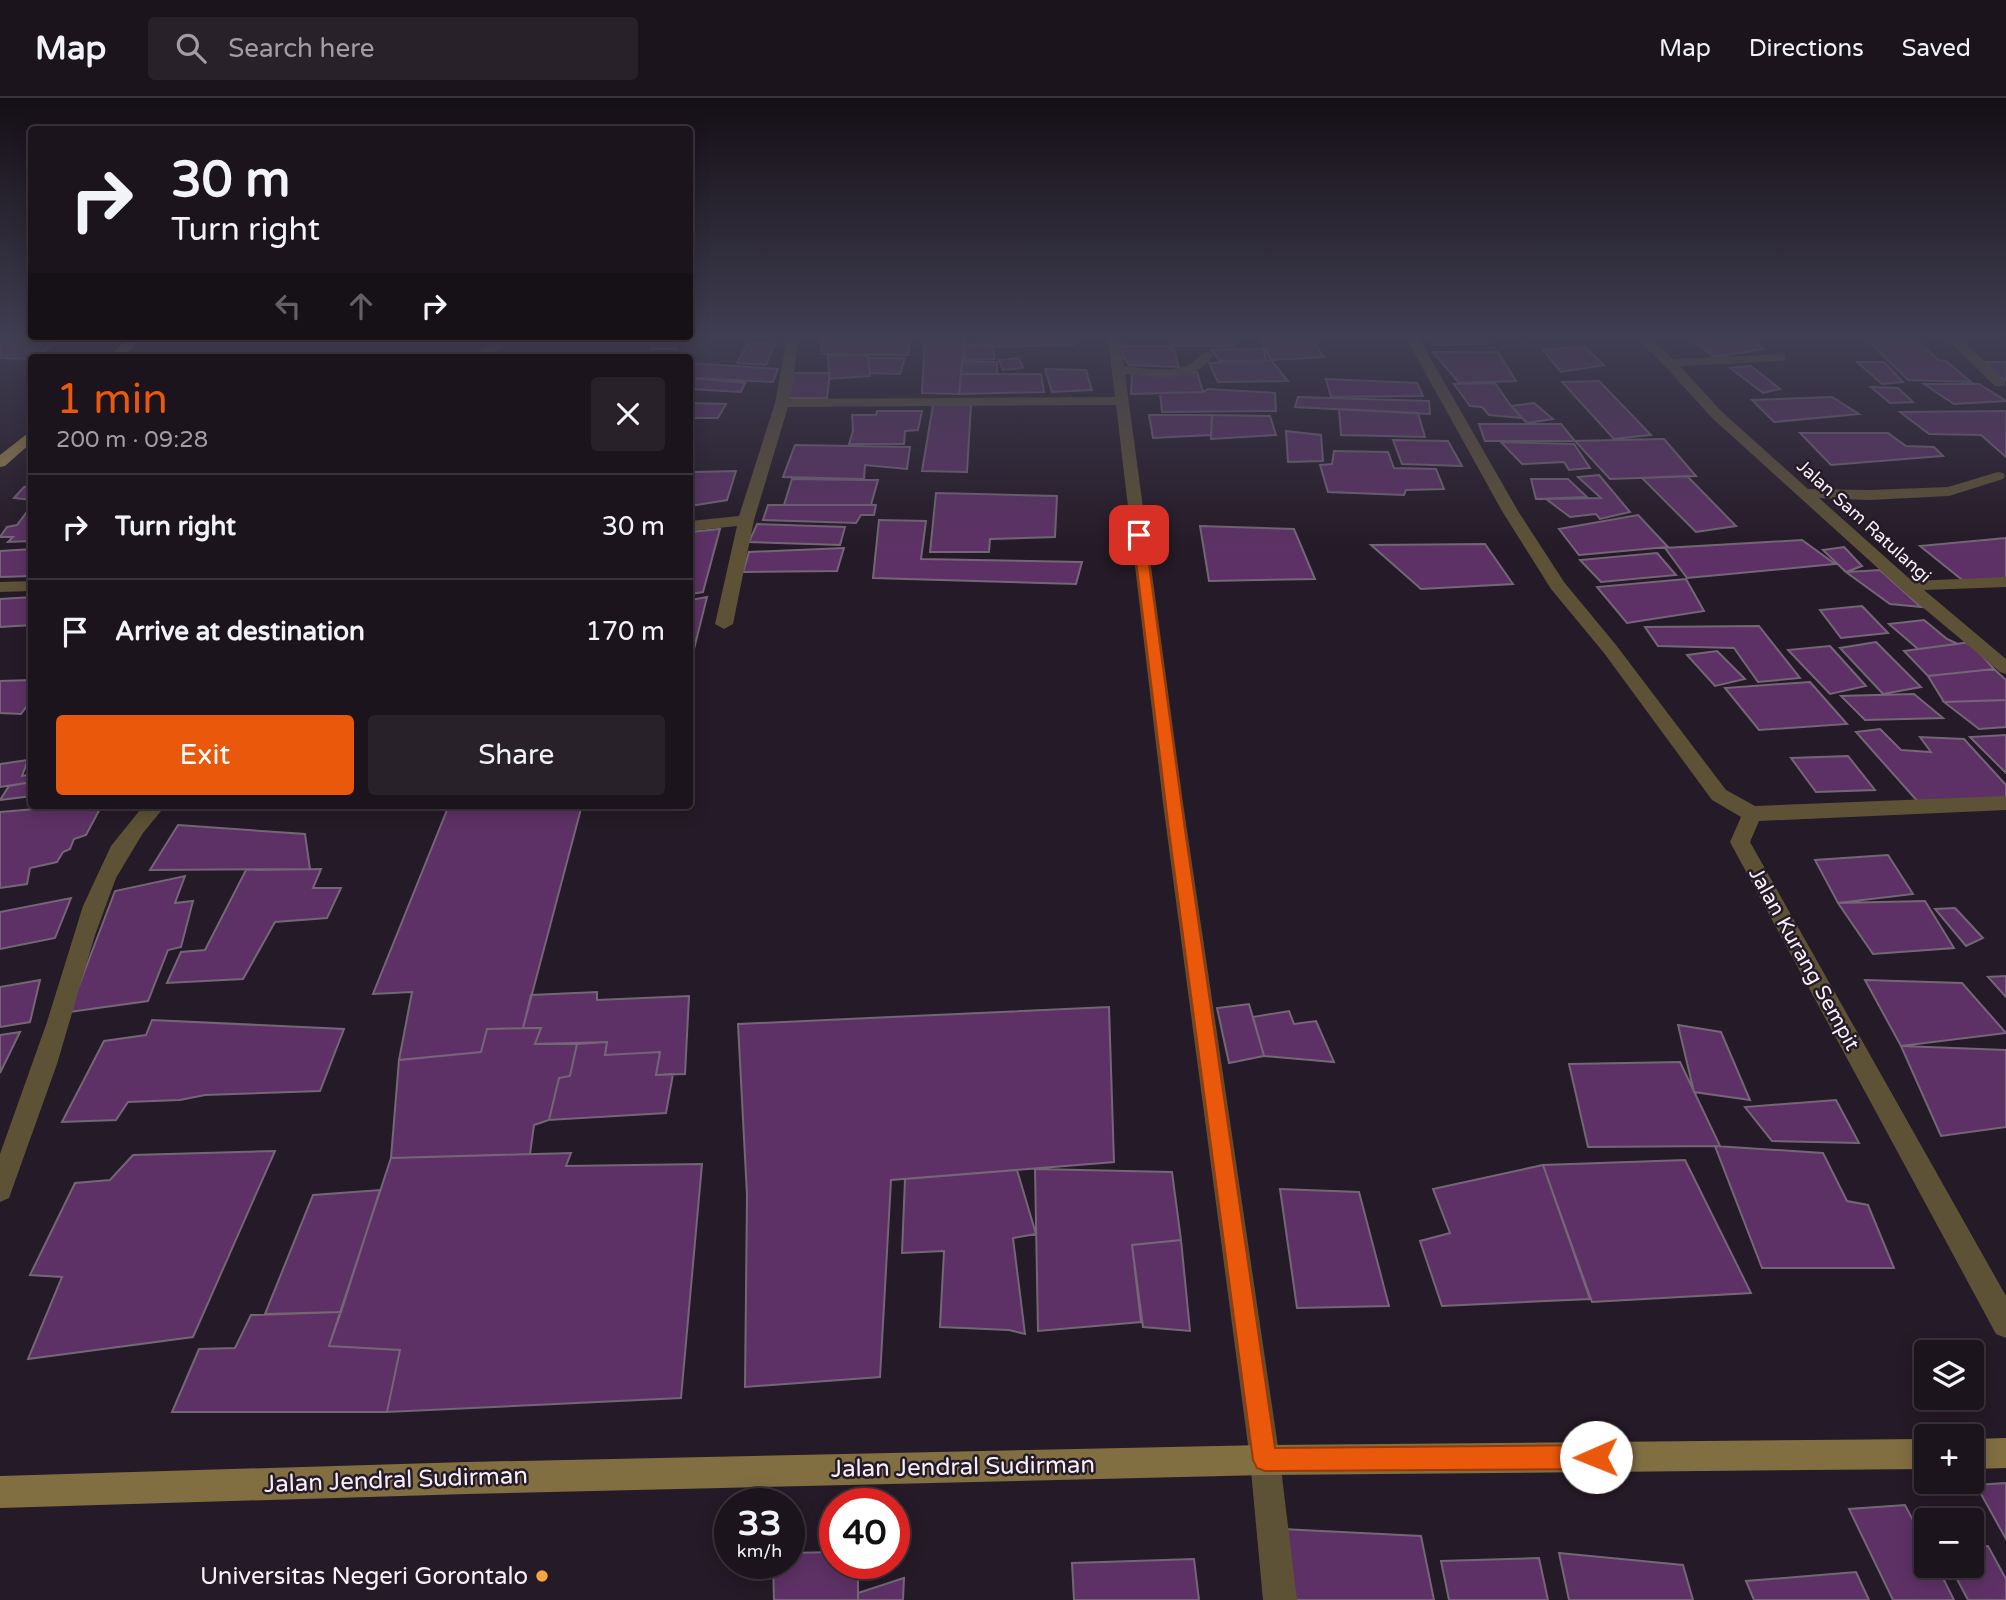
<!DOCTYPE html>
<meta charset="utf-8">
<style>
:root{--surface:#1c141d;--page:#29212a;--text:#f1f3f6;--muted:#a09ea4;--line:#3a333b;--accent:#ea580c}
body{margin:0;font-family:"Varela Round",sans-serif;background:var(--page);color:var(--text);height:100vh;display:flex;flex-direction:column;font-size:26px;white-space:nowrap}
*{box-sizing:border-box;margin:0}
p{font-size:23px;color:var(--muted)}
.icon{flex:none;width:38px;height:38px;fill:none;stroke:currentColor;stroke-width:2;stroke-linecap:round;stroke-linejoin:round}
.map{position:relative;flex:1;overflow:hidden}
.details{position:absolute;left:28px;top:256px;width:665px;height:455px;display:flex;flex-direction:column;background:var(--surface);border-radius:7px;box-shadow:0 4px 18px #0003,0 0 0 2px var(--line)}
.details>*{flex:none}
.banner{position:absolute;left:28px;top:28px;width:665px;height:214px;border-radius:7px;box-shadow:0 4px 18px #0003,0 0 0 2px var(--line);background:#1c141d;color:var(--text);overflow:hidden}
.controls{position:absolute;left:1914px;top:1242px;display:grid;gap:14px}
.controls a{display:grid;place-items:center;width:70px;height:70px;border-radius:7px;background:var(--surface);box-shadow:0 4px 18px #0003,0 0 0 2px var(--line);font-size:35px}
.speed{position:absolute;left:714px;top:1390px;display:flex;gap:14px;font-size:35px;font-weight:700;text-align:center}
.speed>*{display:grid;place-content:center;width:91px;height:91px;border-radius:50%;background:var(--surface);box-shadow:0 4px 18px #0003,0 0 0 2px var(--line);line-height:1}
.speed small{font-size:18px;font-weight:400}
.speed .limit{border:10px solid #d22;background:#fff;color:#111}
.pin{position:absolute;display:grid;place-items:center;width:60px;height:60px;color:#fff;margin:-30px;border-radius:14px;box-shadow:0 4px 10px #0006}
.me{position:absolute;width:77px;margin:-38px;rotate:269deg;stroke-linejoin:round;filter:drop-shadow(0 0 5px #0008)}
.turn{display:flex;align-items:center;gap:24px;height:147px;padding:0 28px;font-size:32px}
.turn .icon{width:91px;height:91px;stroke-width:2.5}
.turn b{display:block;font-size:49px;line-height:60px}
.lanes{display:flex;align-items:center;height:66px;padding:0 28px;background:#0003;justify-content:center;gap:35px;direction:ltr}
.lanes .off{opacity:.35}
.round{display:grid;place-items:center;flex:none;width:74px;height:74px;border-radius:7px;background:var(--page)}
.head{display:flex;align-items:center;justify-content:space-between;height:119px;padding:0 28px}
h1{font-size:42px;font-weight:600;line-height:52px;color:var(--accent)}
.primary-button{display:flex;gap:14px;margin-top:auto;padding:14px 28px}
.primary-button a{flex:1;height:80px;border-radius:7px;background:var(--accent);color:#fff;font-size:28px;font-weight:600;line-height:80px;text-align:center}
.primary-button a+a{background:var(--page);color:var(--text)}
ul{padding:0;list-style:none}
li{display:flex;align-items:center;gap:21px;height:105px;padding:0 28px;border-top:2px solid var(--line)}
li div{flex:1}
li b{display:block;font-size:26px}
li em{font-style:normal}
header{display:flex;align-items:center;gap:42px;box-sizing:border-box;height:98px;padding:0 35px;background:var(--surface);border-bottom:2px solid var(--line)}
header strong{font-size:33px}
nav{display:flex;gap:38px;margin-inline-start:auto;font-size:24px}
.search{width:490px;height:63px;background:var(--page);display:flex;align-items:center;gap:18px;box-sizing:border-box;padding:0 24px;border-radius:7px;color:var(--muted);font-size:26px}
.map>svg:first-child{display:block}
</style>
<header>
<strong>Map</strong>
<div class="search"><svg class="icon" aria-label="search" viewBox="0 0 24 24"><circle cx="10" cy="10" r="6"/><path d="M15 15l6 6"/></svg>Search here</div>
<nav><a>Map</a><a>Directions</a><a>Saved</a></nav>
</header>
<div class="map">
<svg width="2006" height="1502" viewBox="0 0 2006 1502">
<rect width="100%" height="100%" fill="#251a27"/>
<!-- building -->
<path fill="#5d3165" stroke="#746676" stroke-width="2" d="M0,240H63L32,261L0,260Z
M653,240H677L675,251H651Z
M823,240H910L908,257L821,256Z
M925,240H965L959,296L922,295Z
M987,240H1073L1074,247L988,249Z
M1170,240H1231L1235,248H1173Z
M1259,240H1310L1324,259L1271,262Z
M1429,240H1483L1488,246L1435,247Z
M1690,240H1750L1764,251L1714,259Z
M748,245L775,246L766,267L737,265Z
M992,246L995,261L965,262L964,247Z
M1871,246H1921L1938,262L1946,263L1971,284L1908,282Z
M1117,248H1173L1179,269L1129,267Z
M1585,249L1604,267L1561,274L1542,251Z
M1264,250L1266,263H1220L1211,252Z
M1433,254H1498L1516,283L1459,285Z
M868,257L870,278L829,281L828,258Z
M869,260H905L900,276L870,275Z
M1019,260L1023,270L1003,272L999,262Z
M1271,262L1288,283L1218,284L1209,265Z
M962,264H997V276H961Z
M1857,264H1884L1903,284L1882,286Z
M1984,264H2006V282H2004Z
M690,265L778,271L773,284L690,280Z
M1751,268L1780,291L1763,295L1730,270Z
M1045,271L1086,272L1092,292L1052,294Z
M1197,274L1203,294L1131,296L1132,275Z
M792,275H830L827,300H788Z
M961,276H1041L1044,294L959,296Z
M690,280L745,285L741,294L690,291Z
M1326,281L1417,285L1423,298L1331,299Z
M1599,283L1651,337L1614,341L1562,284Z
M1495,285L1511,308L1522,320L1489,317L1482,309L1470,308L1454,286Z
M1924,286H1979L2006,303L1954,306Z
M1871,289L1898,290L1913,304L1890,305Z
M1208,291L1275,295L1276,313L1162,314L1160,295L1203,294Z
M1298,299L1429,303L1430,316L1295,309Z
M1832,299L1859,316L1774,324L1752,302Z
M690,305L726,306L718,320H690Z
M1534,305L1553,321L1527,325L1511,308Z
M933,307H971L967,374L922,373Z
M1339,311L1418,315L1425,339L1341,337Z
M877,313H922L918,332L905,333L904,346H849L853,333L852,317H876Z
M2006,313V359L1981,337L1929,336L1900,314Z
M1149,317H1212L1211,337L1153,340Z
M1212,317L1270,318L1276,337L1211,341Z
M1479,326H1561L1575,343H1485Z
M1286,333L1321,337L1323,363L1288,364Z
M1800,335H1888L1906,348L1934,349L1943,358L1831,367Z
M1664,341L1696,378L1610,381L1575,343Z
M1393,342L1448,343L1462,368L1402,366Z
M1501,344L1574,346L1590,370L1569,372L1564,364L1522,366Z
M795,347L910,349L907,371L865,367L864,381L783,379Z
M1334,353L1388,354L1394,370L1436,371L1444,391L1406,392L1404,397L1328,394L1320,367L1332,366Z
M736,373L727,402L690,408L694,374Z
M1599,377L1630,414L1600,421L1596,416L1570,419L1546,401L1601,400L1578,379Z
M1687,378L1736,428L1696,434L1642,380Z
M792,381L863,382H878L871,407H784Z
M1531,381H1568L1587,399L1536,401Z
M32,388V402L14,400L24,389Z
M936,395L1057,398L1055,439L990,441L989,454H930Z
M768,407H876L874,417H861L856,425L763,422Z
M26,415H32V443L8,444L13,439H0L7,429L17,427Z
M1638,417L1668,449L1579,457L1559,431Z
M879,422L926,423L921,461L1082,464L1076,486L873,480Z
M757,426L845,429L840,447L749,444Z
M1200,428L1294,431L1315,481L1209,483Z
M720,431L703,494L690,496V434Z
M2006,440V482L1966,485L1920,448Z
M1802,442L1835,466L1687,480L1665,450Z
M1485,446L1513,486L1421,491L1371,447Z
M1844,449L1862,468L1846,474L1823,452Z
M844,450L837,473L743,474L749,454Z
M32,451V478L0,479V453Z
M1657,455L1676,477L1601,484L1580,462Z
M1880,472L1921,509L1890,506L1846,474Z
M1686,481L1704,513L1627,525L1597,489Z
M32,499V527L0,529V501Z
M707,499L690,567V502Z
M1862,508L1888,535L1841,540L1820,512Z
M1924,522L1947,541L1958,546L1918,551L1889,526Z
M1759,528L1800,580L1758,584L1734,550L1658,548L1645,529Z
M1876,544L1921,589L1883,596L1840,550Z
M1970,544L1994,571L1928,578L1904,553Z
M1830,548L1866,588L1830,596L1788,552Z
M1717,553L1745,581L1715,588L1687,557Z
M1994,571L2006,582V602L1944,604L1928,578Z
M32,582V601L21,616L0,615V583Z
M1810,584L1847,626L1759,632L1725,590Z
M1914,596L1943,620L1865,622L1841,598Z
M2006,602V629L1979,631L1944,604Z
M1880,631L1901,652L1931,654L1920,639L1964,641L2006,687V700L1919,705L1856,634Z
M2006,637V675L1970,639Z
M1848,658L1875,692L1816,694L1791,660Z
M28,662L22,678L32,676V684L0,689V666Z
M32,684V698L0,702L9,688Z
M82,707H102L86,737L74,741L70,751L63,754L57,764L30,770L27,786L0,790V714Z
M449,707H582L523,930L487,931L481,954L399,962L412,894L373,896Z
M178,727L305,736L310,771L150,772Z
M1888,757L1913,796L1838,805L1815,762Z
M321,771L313,790H341L327,820L275,824L243,881L167,885L181,854L205,852L246,772Z
M185,778L175,805L193,803L181,849L168,852L148,903L69,914L115,793Z
M71,800L55,840L0,851V814Z
M1925,803L1954,850L1873,856L1838,805Z
M1955,810L1983,840L1966,848L1935,811Z
M2006,878V899L1988,879Z
M40,882L30,924L0,929V889Z
M1865,882L1962,885L2006,935L1901,948Z
M597,894V902L689,898L685,976L656,977L660,954L605,957L607,944L535,946L541,930H523L531,897Z
M1249,906L1264,958L1229,965L1217,910Z
M1109,909L1114,1064L891,1082L880,1279L745,1289L747,1097L738,926Z
M1289,913L1294,926L1316,923L1334,964L1264,958L1253,919Z
M152,922L344,931L320,993L205,997L180,1002L128,1004L116,1022L62,1024L104,943L146,937Z
M1678,927L1721,934L1750,1002L1694,994Z
M541,930L535,946H577L570,978L559,980L549,1022L534,1027L530,1056L391,1060L399,962L481,954L487,931Z
M20,934L0,975V937Z
M607,944L605,957L660,954L656,977L673,976L666,1015L549,1022L559,980L570,978L577,946Z
M1901,948L2006,952V1029L1941,1038Z
M1680,964L1720,1048L1588,1049L1569,966Z
M1836,1002L1859,1045L1772,1043L1745,1009Z
M1715,1048L1823,1055L1847,1103L1868,1107L1894,1170H1762Z
M275,1053L193,1239L28,1261L62,1179L30,1177L75,1085L110,1082L133,1057Z
M571,1055L566,1068L702,1066L681,1300L387,1314L400,1252L329,1248L391,1060Z
M1685,1062L1751,1195L1592,1204L1543,1067Z
M1543,1067L1590,1201L1442,1208L1420,1143L1450,1135L1433,1091Z
M1035,1071L1172,1074L1181,1142L1132,1147L1141,1224L1038,1233Z
M1017,1072L1036,1136L1013,1140L1025,1236L1009,1232L940,1229L944,1153L902,1155L905,1081Z
M1280,1091L1359,1094L1389,1208L1297,1210Z
M380,1092L341,1214L265,1216L313,1097Z
M1181,1142L1190,1233L1143,1229L1132,1147Z
M341,1214L329,1248L400,1252L387,1314H172L199,1251L235,1250L251,1217Z
M2006,1385V1441L1976,1387Z
M1905,1407L1927,1449V1468H1937L1954,1502H1893L1849,1411Z
M1282,1431L1421,1438L1434,1502H1289Z
M1988,1448L2006,1481V1502H1968L1950,1468H1972V1449Z
M835,1454V1465H858V1502H774L773,1465H789V1455Z
M1559,1455L1683,1467L1693,1502H1569Z
M1539,1460L1548,1502H1449L1441,1463Z
M1194,1461L1199,1502H1074L1072,1465Z
M1856,1474L1869,1502H1754L1746,1483Z
M904,1480L903,1502H858V1495Z"/>
<g fill="none" stroke-linecap="round" stroke-linejoin="round">
<!-- street -->
<path fill="#5d5236" fill-rule="evenodd" d="M503,240H519L486,259H470Z
M787,240H799L790,301L1115,299L1108,240H1120L1124,268C1143,270 1167,275 1186,268C1195,265 1199,256 1208,253L1214,257C1193,286 1157,279 1125,276L1183,705L1280,1362L1297,1502H1263L1250,1362L1163,705L1116,307L788,309L754,422L733,526L724,531L715,526L737,428L690,433V423L739,418L775,305Z
M1406,240H1419L1518,413L1564,484L1616,547L1726,692L1755,708L2006,698V712L1759,723L1750,744L2006,1198V1240L1996,1236L1730,744L1741,719L1712,702L1604,555L1551,491L1502,413Z
M1636,240H1650L1673,261L1785,256V262L1780,263L1680,268L1721,313L1808,391L1869,392L1948,389L1998,374L2003,375L2005,378L2003,381L1949,398L1869,402L1819,400L1912,483L2006,479V489L1924,492L2006,561V576L2000,574L1902,492L1711,319L1665,268Z
M1945,240H1959L2005,282V288H1995Z
M32,483V493L0,494V484Z
M144,707H166L143,735L116,780L95,837L57,966L9,1100L0,1104V1056L47,924L83,808L111,748Z"/>
<!-- secondary -->
<path fill="#816f42" fill-rule="evenodd" d="M2006,1340V1370L1972,1371V1341Z
M1927,1341V1371L1265,1377L467,1396L0,1410V1378L467,1364L1265,1347Z"/>
<!-- primary -->
<path fill="#9d864a" fill-rule="evenodd" d="M128,240H142L123,259H109Z
M32,332V344L5,368L0,369V357Z"/>
</g>
<!-- sky -->
<linearGradient id="sky" x2="0" y2="1"><stop stop-color="#140e15"/><stop offset="0.53" stop-color="#403e52"/><stop offset="1" stop-color="#403e52" stop-opacity="0"/></linearGradient>
<rect width="2006" height="451" fill="url(#sky)"/>
<!-- route -->
<path fill="#ea580c" stroke="#983908" stroke-width="2" d="M1139,434L1145,437L1185,732L1275,1350L1596,1347L1604,1351L1608,1359L1604,1367L1596,1371L1265,1373L1257,1370L1253,1362L1169,732L1133,437Z"/>
<!-- markers -->
<circle fill="#f5a345" stroke="#251a27" stroke-width="2.5" cx="542" cy="1478" r="7"/>
<g text-anchor="middle" dominant-baseline="central" stroke-width="5" stroke-linejoin="round" paint-order="stroke">
<!-- far-street labels -->
<g font-size="18" fill="#f8f0f9" stroke="#251a27">
<text transform="translate(1864 423) rotate(42)">Jalan Sam Ratulangi</text>
</g>
<!-- street labels -->
<g font-size="21" fill="#f8f0f9" stroke="#251a27">
<text transform="translate(1804 861) rotate(61)">Jalan Kurang Sempit</text>
</g>
<!-- near-street labels -->
<g font-size="24" fill="#f8f0f9" stroke="#251a27">
<text transform="translate(963 1369) rotate(-1)">Jalan Jendral Sudirman</text>
<text transform="translate(396 1382) rotate(-2)">Jalan Jendral Sudirman</text>
</g>
<!-- near-poi labels -->
<g font-size="24" fill="#f8f0f9" stroke="#251a27" text-anchor="end">
<text x="528" y="1478">Universitas Negeri Gorontalo</text>
</g>
</g>
</svg>
<div class="controls">
<a><svg class="icon" aria-label="layers" viewBox="0 0 24 24"><path d="M12 4l9 5-9 5-9-5zM3 14l9 5 9-5"/></svg></a>
<a>+</a>
<a>−</a>
</div>
<div class="speed"><div>33<small>km/h</small></div><div class="limit">40</div></div>
<div class="pin" style="left:1139px;top:437px;background:#d93025"><svg class="icon" aria-label="arrive" viewBox="0 0 24 24"><path d="M6 21V4h12l-3 4 3 4H6"/></svg></div>
<svg class="me" style="left:1596px;top:1359px" viewBox="-20 -20 40 40"><circle r="19" fill="#fff"/><path d="M0-13L10 11 0 6-10 11z" fill="#ea580c"/></svg>
<div class="banner">
<div class="turn"><svg class="icon" aria-label="right" viewBox="0 0 24 24"><path d="M7 20v-9h11M14 6l5 5-5 5"/></svg><div><b>30 m</b>Turn right</div></div>
<div class="lanes"><svg class="icon off" aria-label="left" viewBox="0 0 24 24"><path d="M17 20v-9H6M10 6l-5 5 5 5"/></svg><svg class="icon off" aria-label="ahead" viewBox="0 0 24 24"><path d="M12 20V5M6 11l6-6 6 6"/></svg><svg class="icon" aria-label="right" viewBox="0 0 24 24"><path d="M7 20v-9h11M14 6l5 5-5 5"/></svg></div>
</div>
<section class="details">
<div class="head"><div><h1>1 min</h1><p>200 m · 09:28</p></div><a class="round"><svg class="icon" aria-label="close" viewBox="0 0 24 24"><path d="M6 6l12 12M18 6L6 18"/></svg></a></div>
<ul>
<li><svg class="icon" aria-label="right" viewBox="0 0 24 24"><path d="M7 20v-9h11M14 6l5 5-5 5"/></svg><div><b>Turn right</b></div><em>30 m</em></li>
<li><svg class="icon" aria-label="arrive" viewBox="0 0 24 24"><path d="M6 21V4h12l-3 4 3 4H6"/></svg><div><b>Arrive at destination</b></div><em>170 m</em></li>
</ul>
<div class="primary-button"><a>Exit</a><a>Share</a></div>
</section>
</div>
